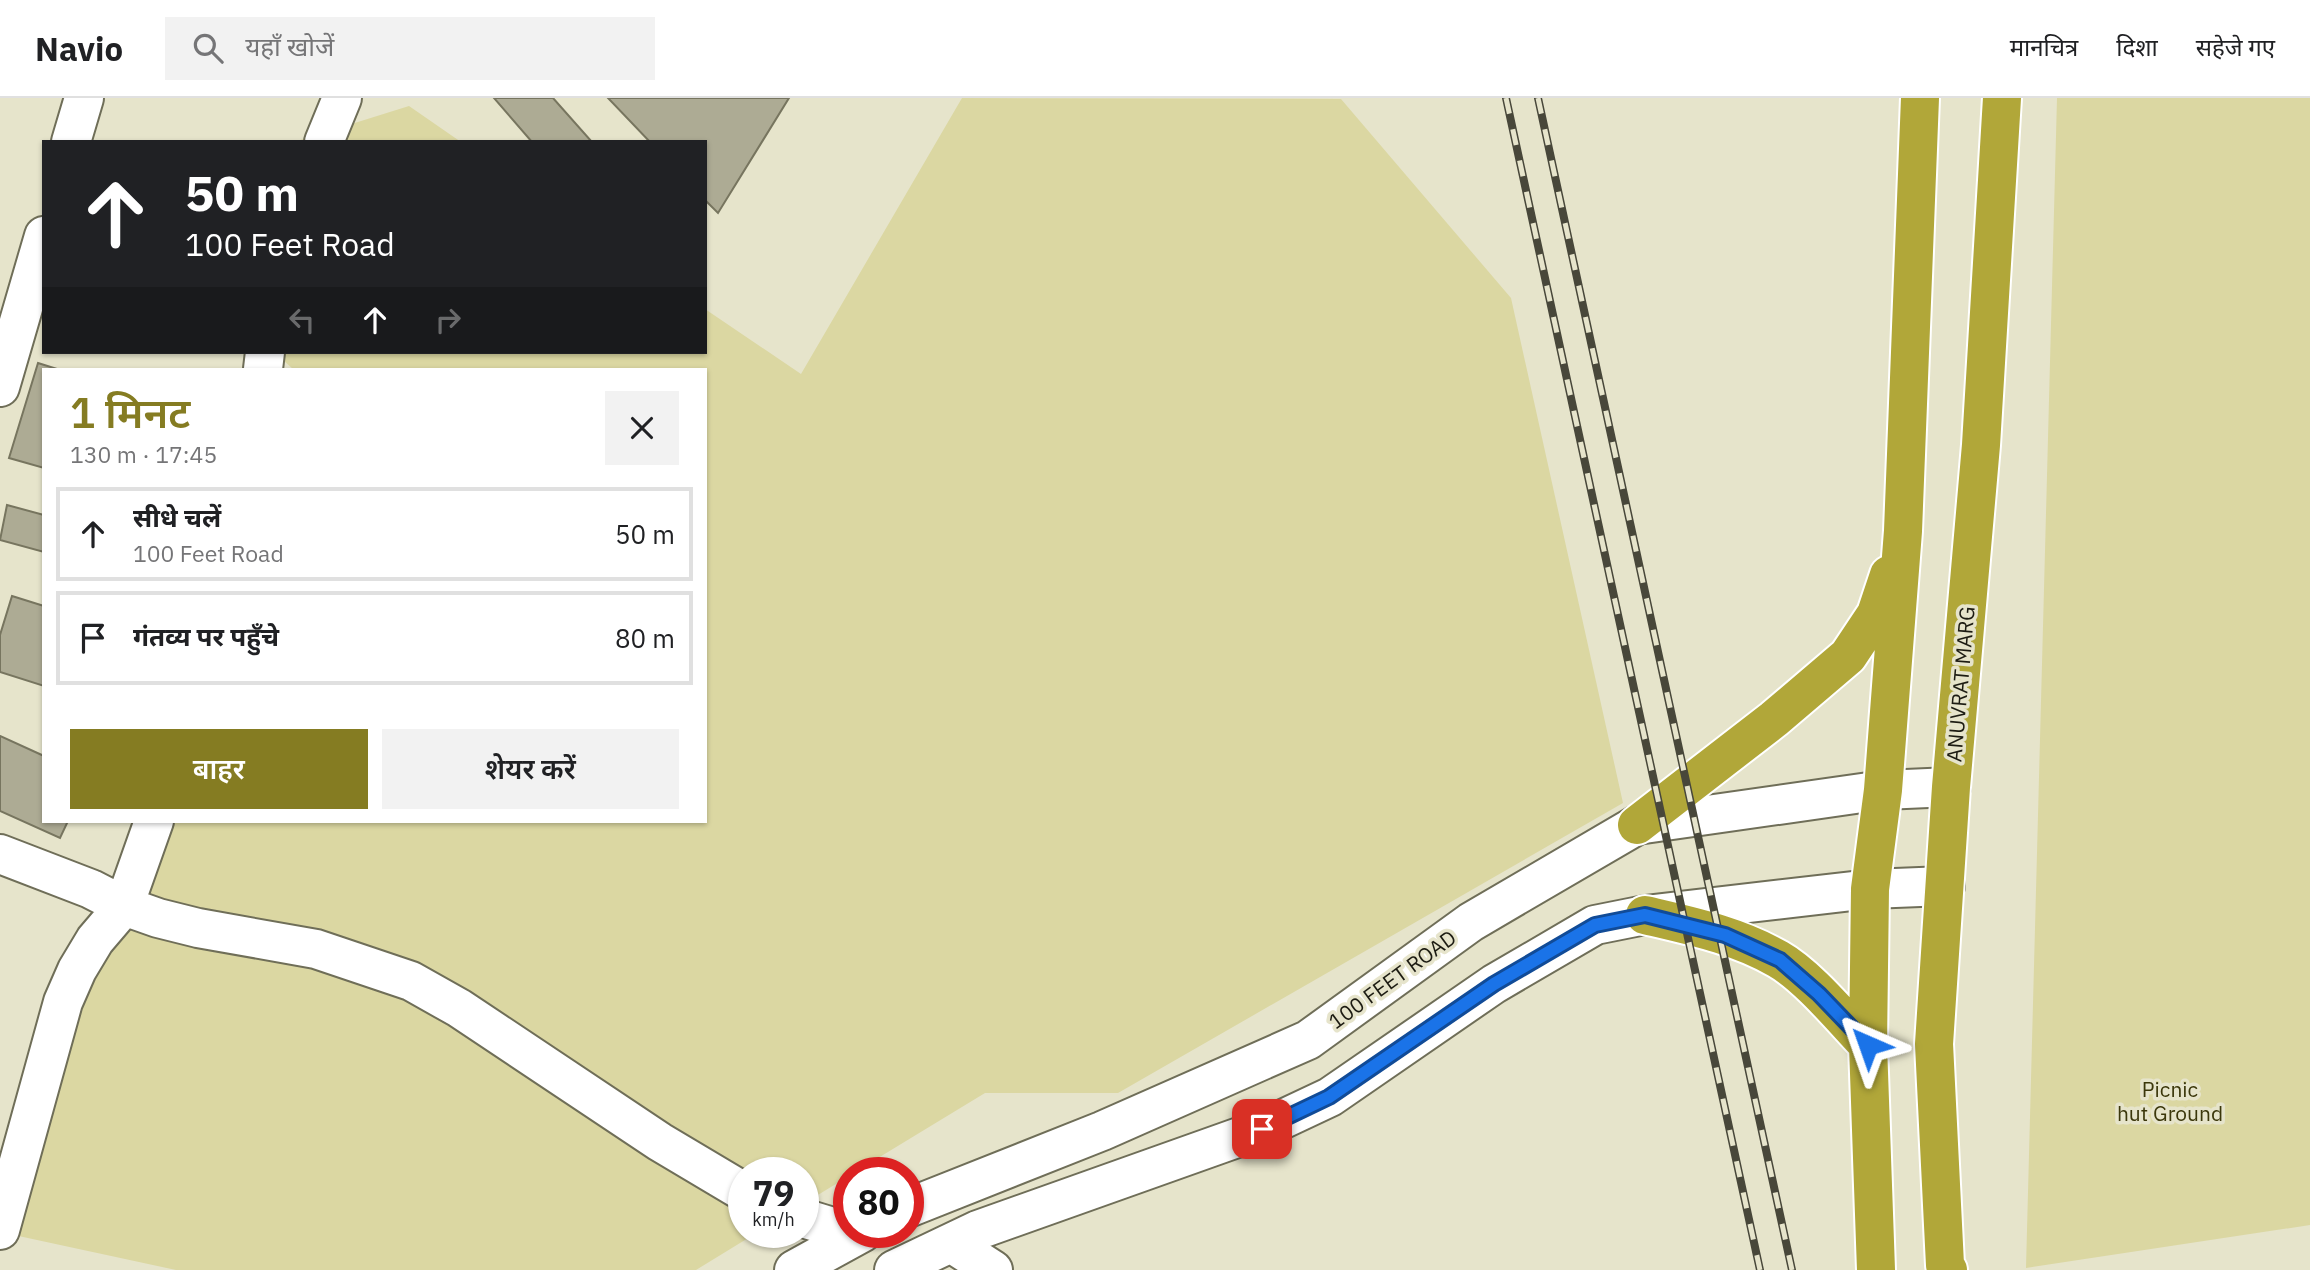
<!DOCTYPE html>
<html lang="hi">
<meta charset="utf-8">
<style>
:root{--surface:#fff;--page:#f2f2f2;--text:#202124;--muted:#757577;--line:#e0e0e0;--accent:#857c22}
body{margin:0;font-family:"IBM Plex Sans","Noto Sans Devanagari",sans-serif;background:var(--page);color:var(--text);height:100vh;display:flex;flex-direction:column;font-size:26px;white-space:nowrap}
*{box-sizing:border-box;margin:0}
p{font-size:23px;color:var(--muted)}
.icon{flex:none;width:38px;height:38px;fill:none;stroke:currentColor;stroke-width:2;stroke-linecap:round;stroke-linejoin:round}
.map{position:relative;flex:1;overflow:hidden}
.drawer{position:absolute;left:42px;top:270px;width:665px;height:455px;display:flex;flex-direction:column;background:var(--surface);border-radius:0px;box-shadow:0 2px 5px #0004}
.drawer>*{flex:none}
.hud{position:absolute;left:42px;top:42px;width:665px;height:214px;border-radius:0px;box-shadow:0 2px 5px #0004;background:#202124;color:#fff;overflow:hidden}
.speed{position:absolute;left:728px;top:1059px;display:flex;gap:14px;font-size:35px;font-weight:700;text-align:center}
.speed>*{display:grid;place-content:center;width:91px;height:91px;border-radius:50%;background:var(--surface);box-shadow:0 2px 5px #0004;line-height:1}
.speed small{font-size:18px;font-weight:400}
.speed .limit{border:10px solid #d22;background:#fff;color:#111}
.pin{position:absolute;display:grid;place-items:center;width:60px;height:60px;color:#fff;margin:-30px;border-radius:14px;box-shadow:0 4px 10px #0006}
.me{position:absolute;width:77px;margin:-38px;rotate:317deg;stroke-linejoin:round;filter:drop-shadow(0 0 5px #0008)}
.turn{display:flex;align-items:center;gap:24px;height:147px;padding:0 28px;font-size:32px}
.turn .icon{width:91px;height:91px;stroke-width:2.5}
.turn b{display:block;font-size:49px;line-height:60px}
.lanes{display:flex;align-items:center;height:66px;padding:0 28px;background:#0003;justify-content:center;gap:35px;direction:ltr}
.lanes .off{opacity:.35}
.round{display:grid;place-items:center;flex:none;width:74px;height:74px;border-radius:0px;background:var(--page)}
.headline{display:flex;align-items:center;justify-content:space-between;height:119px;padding:0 28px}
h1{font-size:42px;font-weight:600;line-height:52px;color:var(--accent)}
.action{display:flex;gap:14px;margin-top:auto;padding:14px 28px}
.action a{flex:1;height:80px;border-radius:0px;background:var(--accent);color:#fff;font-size:28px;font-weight:600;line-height:80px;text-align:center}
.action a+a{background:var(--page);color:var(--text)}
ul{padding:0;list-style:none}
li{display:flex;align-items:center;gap:21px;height:94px;margin:0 14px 10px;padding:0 14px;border:4px solid var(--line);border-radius:0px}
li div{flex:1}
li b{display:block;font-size:26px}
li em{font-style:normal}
header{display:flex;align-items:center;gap:42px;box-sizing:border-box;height:98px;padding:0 35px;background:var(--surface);border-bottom:2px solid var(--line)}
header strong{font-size:33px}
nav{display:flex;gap:38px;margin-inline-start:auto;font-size:24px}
.search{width:490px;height:63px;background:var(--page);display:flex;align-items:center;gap:18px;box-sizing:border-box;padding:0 24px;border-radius:0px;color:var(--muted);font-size:26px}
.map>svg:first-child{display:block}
</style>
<header>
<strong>Navio</strong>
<div class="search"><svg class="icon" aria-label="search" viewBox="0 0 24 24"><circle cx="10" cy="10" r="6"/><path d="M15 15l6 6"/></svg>यहाँ खोजें</div>
<nav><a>मानचित्र</a><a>दिशा</a><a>सहेजे गए</a></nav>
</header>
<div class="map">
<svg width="2310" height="1172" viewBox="0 0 2310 1172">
<rect width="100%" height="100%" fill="#e6e4cb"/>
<!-- green -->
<path fill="#dbd7a2" d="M962,0L1341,1L1511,200L1623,705L1118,995H985L855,1074H849V1078L803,1106V1074H744V1134H758L696,1172H176L0,1134L140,723H705V271H293L274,254H705V211L801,276Z
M2057,0H2310V1127L2026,1170Z
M409,8L461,44H294Z"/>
<!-- building -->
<path fill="#adab94" stroke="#77755f" stroke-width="2" d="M494,0H553L592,44H532Z
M608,0H789L718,115L705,102V44H650Z
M38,265L57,271H44V370L9,360Z
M7,407L44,417V454L0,442Z
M12,498L44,508V588L0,574V537Z
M0,638L44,658V723H68L60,740L0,713Z"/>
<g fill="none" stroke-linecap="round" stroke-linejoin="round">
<!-- minor casing -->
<g stroke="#6f6e58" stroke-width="42">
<path id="minor" d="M71,44L84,0
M324,44L342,0
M263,271L265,254
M0,289L44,138
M0,756L91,791L124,808L158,820L198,830L316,851L411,883L459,910L660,1044L744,1094
M908,1110L1102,1033L1308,942L1471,824L1637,727L1883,692L1951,689
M803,1120L849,1134
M0,1132L63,904L77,872L95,842L124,808L154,723
M951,1145L993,1172
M794,1172L863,1134
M894,1172L978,1132L1262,1031L1330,999L1494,886L1595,827L1645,817L1870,791L1945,788"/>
</g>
<!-- highway casing -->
<g stroke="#fff" stroke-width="42">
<path id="highway" d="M1637,727L1774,621L1848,558L1876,516L1889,477
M1645,817C1691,828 1736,837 1778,861C1808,878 1843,921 1868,947
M1876,1172L1868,947L1870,791L1883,692L1903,433L1920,0
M1948,1172L1945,1167L1934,946L1951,689L1981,347L2002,0"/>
</g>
<!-- minor -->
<use href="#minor" stroke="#fff" stroke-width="38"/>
<!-- highway -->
<use href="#highway" stroke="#b1a739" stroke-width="38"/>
<!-- rail casing -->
<g stroke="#48473a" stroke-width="8">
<path id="rail" d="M1506,0L1760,1172
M1538,0L1792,1172"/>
</g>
<!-- rail -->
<use href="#rail" stroke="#e6e4cb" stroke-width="5" stroke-dasharray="16" stroke-linecap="butt"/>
</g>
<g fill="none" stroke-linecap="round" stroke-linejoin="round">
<!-- route casing -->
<g stroke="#114b97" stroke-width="18">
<path id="route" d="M1262,1031L1329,999L1494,886L1595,827L1645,817L1725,837L1780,862L1819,896L1868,947"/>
</g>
<!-- route -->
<use href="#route" stroke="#1a73e8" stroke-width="12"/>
</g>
<g text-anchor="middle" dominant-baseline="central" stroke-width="7" stroke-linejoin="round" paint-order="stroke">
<!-- street labels -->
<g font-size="21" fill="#1c1b12" stroke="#e6e4cb">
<text transform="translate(1960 586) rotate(-85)">ANUVRAT MARG</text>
<text transform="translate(1392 881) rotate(-36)">100 FEET ROAD</text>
</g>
<!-- park labels -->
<g font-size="21" fill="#3b370b" stroke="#e6e4cb">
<text x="2170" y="991">Picnic<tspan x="2170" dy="24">hut Ground</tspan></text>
</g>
</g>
</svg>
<div class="speed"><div>79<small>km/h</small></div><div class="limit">80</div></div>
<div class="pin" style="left:1262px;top:1031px;background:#d93025"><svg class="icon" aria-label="arrive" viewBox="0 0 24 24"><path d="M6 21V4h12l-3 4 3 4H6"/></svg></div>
<svg class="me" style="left:1868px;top:947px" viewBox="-20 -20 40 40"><path d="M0-17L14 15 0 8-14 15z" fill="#1a73e8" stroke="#fff" stroke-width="4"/></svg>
<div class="hud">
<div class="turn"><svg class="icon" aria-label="ahead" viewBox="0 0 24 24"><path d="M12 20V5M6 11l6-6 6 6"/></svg><div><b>50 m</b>100 Feet Road</div></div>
<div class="lanes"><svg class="icon off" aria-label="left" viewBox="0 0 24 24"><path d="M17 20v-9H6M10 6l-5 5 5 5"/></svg><svg class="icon" aria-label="ahead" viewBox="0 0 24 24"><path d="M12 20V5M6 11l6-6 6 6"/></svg><svg class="icon off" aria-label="right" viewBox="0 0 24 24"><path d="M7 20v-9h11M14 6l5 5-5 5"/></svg></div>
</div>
<section class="drawer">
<div class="headline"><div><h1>1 मिनट</h1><p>130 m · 17:45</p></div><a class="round"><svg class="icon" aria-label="close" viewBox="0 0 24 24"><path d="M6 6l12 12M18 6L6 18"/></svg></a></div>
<ul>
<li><svg class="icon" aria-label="ahead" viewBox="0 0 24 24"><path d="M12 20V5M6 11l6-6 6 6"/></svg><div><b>सीधे चलें</b><p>100 Feet Road</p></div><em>50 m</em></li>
<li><svg class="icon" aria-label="arrive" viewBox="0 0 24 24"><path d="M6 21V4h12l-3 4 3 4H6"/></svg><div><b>गंतव्य पर पहुँचे</b></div><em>80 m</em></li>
</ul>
<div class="action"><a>बाहर</a><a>शेयर करें</a></div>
</section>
</div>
